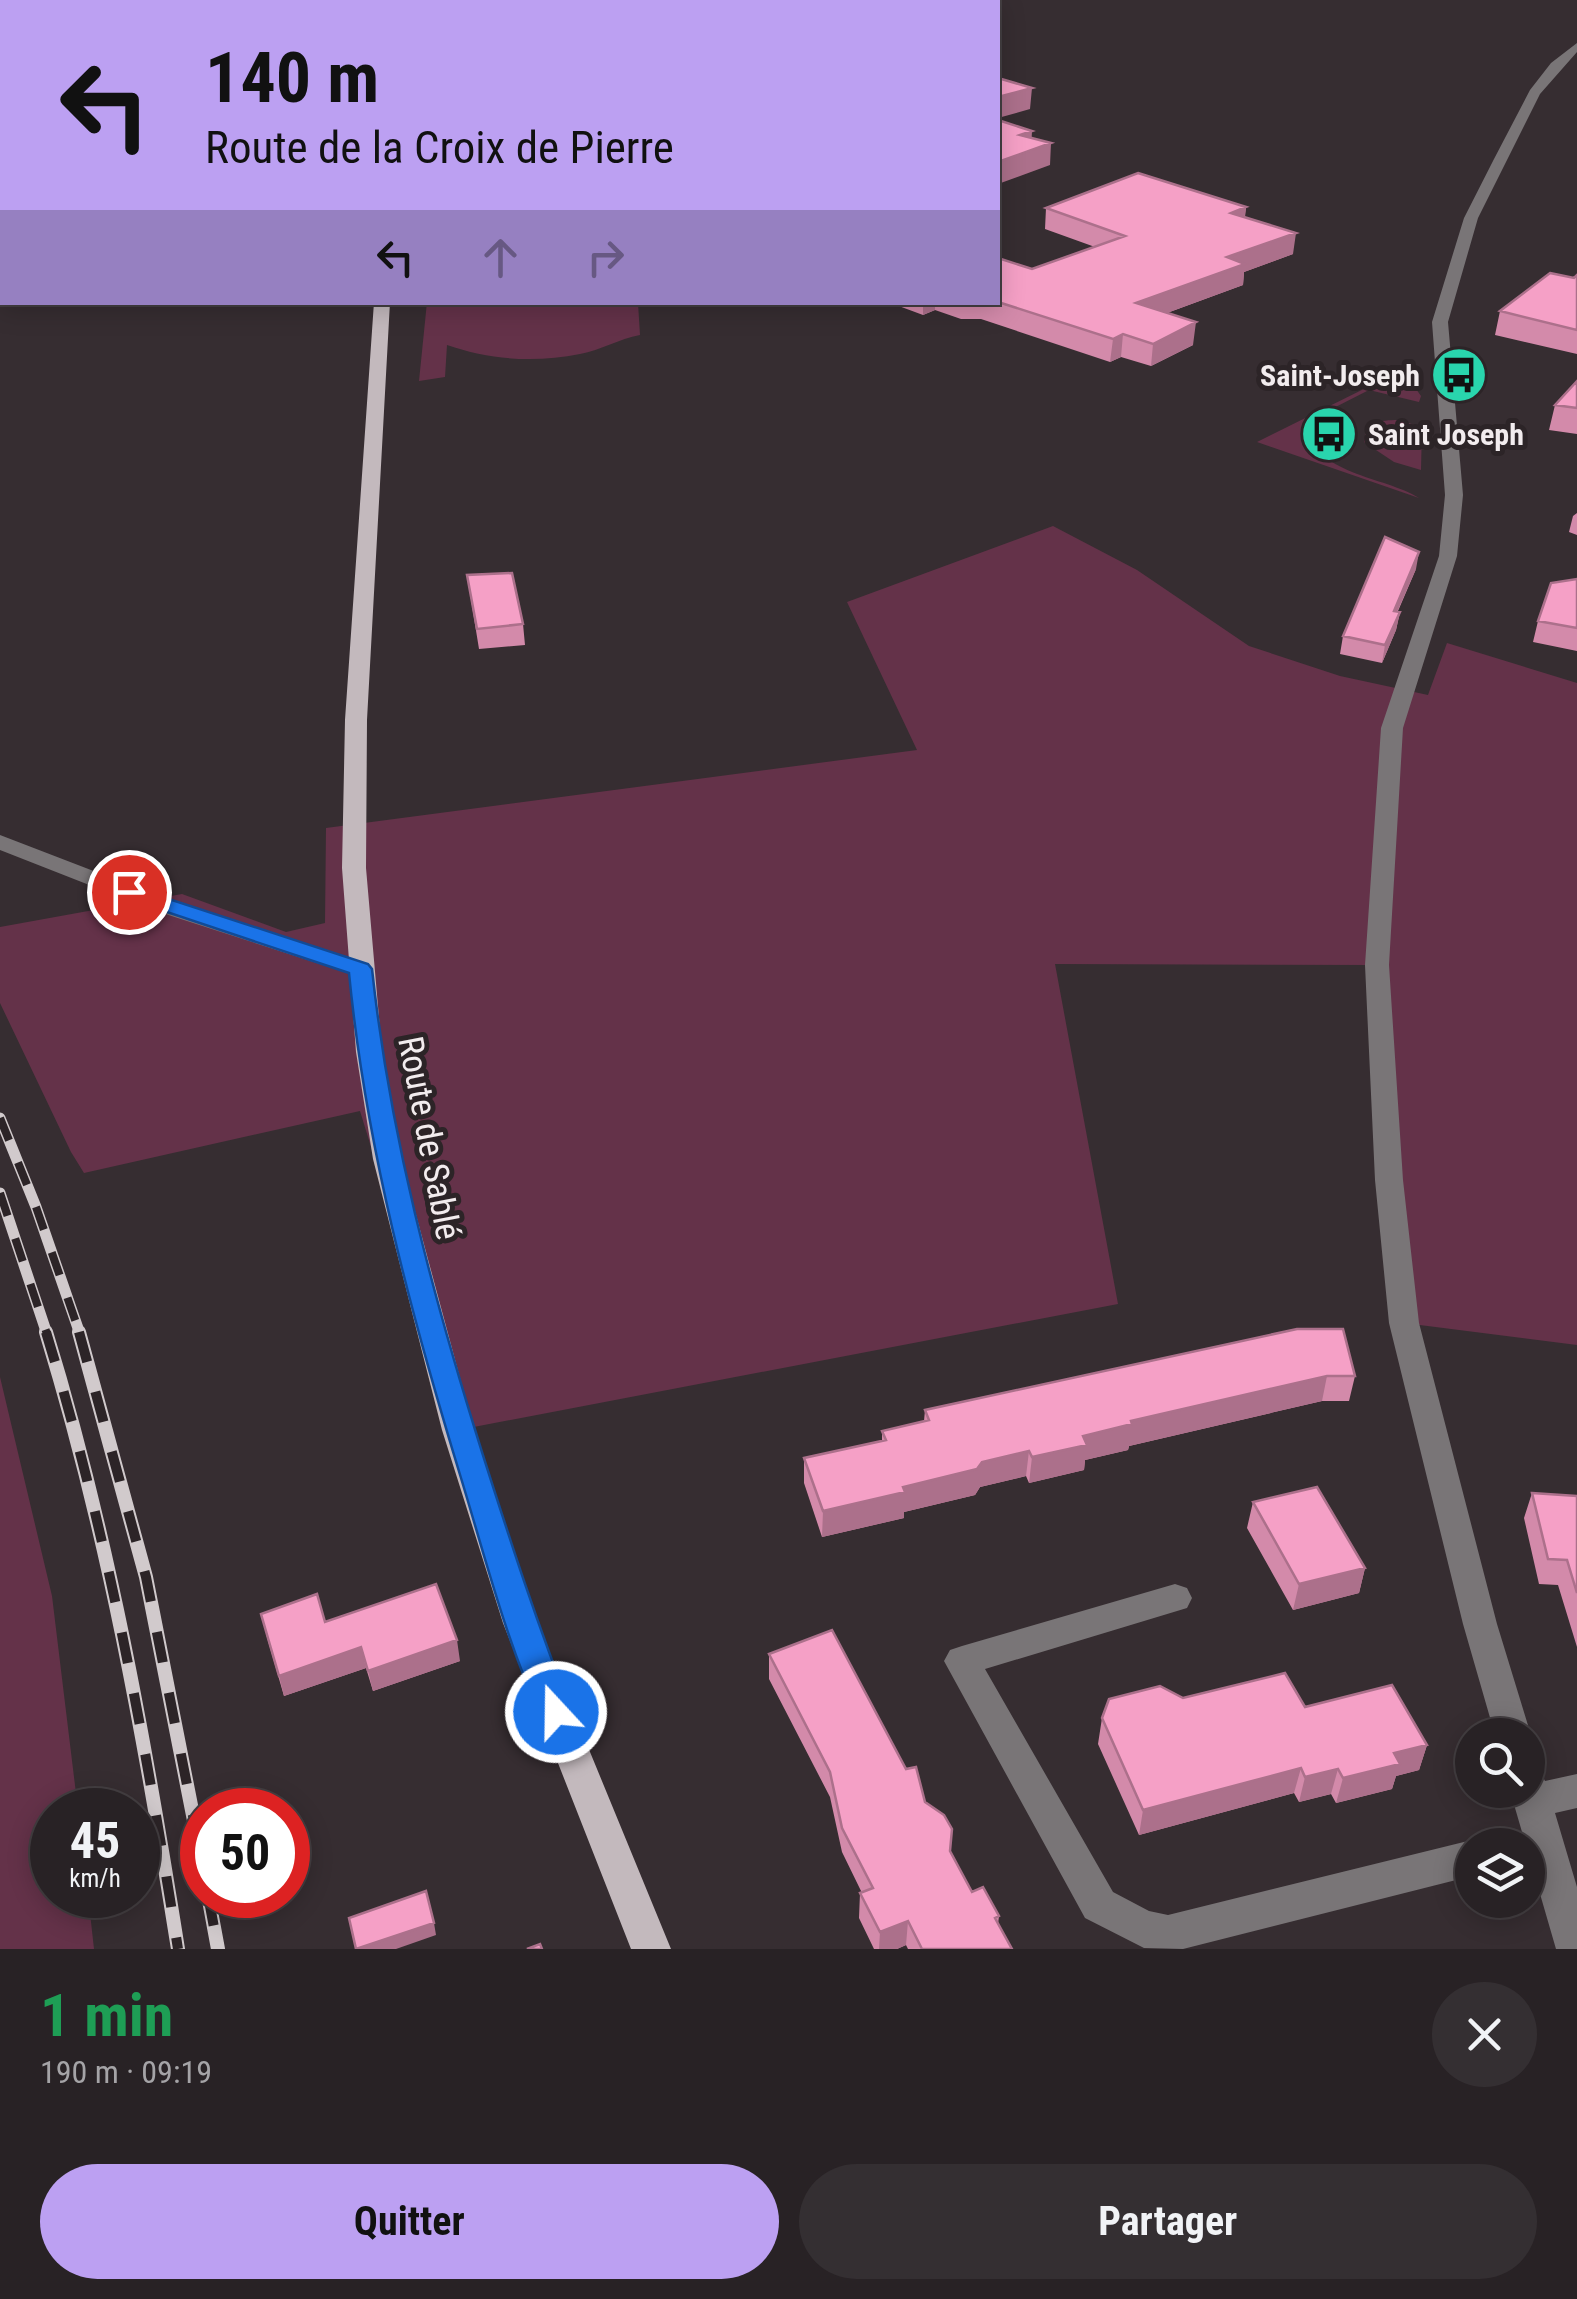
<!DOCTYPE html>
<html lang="fr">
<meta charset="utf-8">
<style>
:root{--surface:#282225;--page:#342f32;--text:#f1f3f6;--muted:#a5a4a7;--line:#443f42;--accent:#bca0f2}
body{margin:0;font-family:"Roboto Condensed",sans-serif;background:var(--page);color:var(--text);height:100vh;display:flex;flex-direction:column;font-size:38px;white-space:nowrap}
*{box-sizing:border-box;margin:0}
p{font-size:32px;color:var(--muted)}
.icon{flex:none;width:55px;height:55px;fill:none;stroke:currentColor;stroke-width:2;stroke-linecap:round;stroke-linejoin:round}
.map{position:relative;height:1949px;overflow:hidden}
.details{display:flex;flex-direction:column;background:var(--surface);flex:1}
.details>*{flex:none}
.hud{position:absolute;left:0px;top:0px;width:1000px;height:305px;box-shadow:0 5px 25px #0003,0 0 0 2px var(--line);background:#bca0f2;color:#111;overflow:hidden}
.buttons{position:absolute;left:1455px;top:1718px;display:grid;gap:20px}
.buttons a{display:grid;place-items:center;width:90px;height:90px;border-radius:50%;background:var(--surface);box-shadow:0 5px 25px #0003,0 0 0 2px var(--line);font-size:50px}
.speed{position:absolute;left:30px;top:1788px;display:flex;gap:20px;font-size:50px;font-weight:700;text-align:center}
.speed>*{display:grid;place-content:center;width:130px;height:130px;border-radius:50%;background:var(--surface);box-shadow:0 5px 25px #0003,0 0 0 2px var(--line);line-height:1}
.speed small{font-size:25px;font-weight:400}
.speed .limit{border:15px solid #d22;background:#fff;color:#111}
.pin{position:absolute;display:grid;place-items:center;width:85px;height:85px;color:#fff;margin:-42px;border:5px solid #fff;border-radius:50%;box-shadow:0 2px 10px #0007}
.me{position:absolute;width:110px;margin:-55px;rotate:339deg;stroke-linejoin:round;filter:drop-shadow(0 0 8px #0008)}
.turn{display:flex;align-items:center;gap:35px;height:210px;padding:0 40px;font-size:45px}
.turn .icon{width:130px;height:130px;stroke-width:2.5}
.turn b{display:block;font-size:70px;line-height:85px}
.lanes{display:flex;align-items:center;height:95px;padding:0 40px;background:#0003;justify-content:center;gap:50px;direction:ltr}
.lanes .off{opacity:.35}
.round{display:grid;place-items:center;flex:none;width:105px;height:105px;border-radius:52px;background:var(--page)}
.head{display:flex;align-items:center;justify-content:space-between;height:170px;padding:0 40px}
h1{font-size:60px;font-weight:700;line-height:75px;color:#1e9e55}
.action{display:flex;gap:20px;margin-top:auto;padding:20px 40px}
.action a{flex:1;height:115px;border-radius:60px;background:var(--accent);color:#111;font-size:40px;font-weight:700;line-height:115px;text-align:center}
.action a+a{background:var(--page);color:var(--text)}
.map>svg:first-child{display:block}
</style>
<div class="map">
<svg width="1577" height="1949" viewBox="0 0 1577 1949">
<rect width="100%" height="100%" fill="#362d31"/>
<!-- green -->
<path fill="#643249" d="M427,302L638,303L640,335C619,339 601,350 580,354C535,363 490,360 447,345L445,377L419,381Z
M1386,378L1416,389L1421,396L1419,402L1369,390L1312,419L1308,425C1312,475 1385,476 1419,498L1257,442Z
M1398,420L1422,427L1421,470L1394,462L1364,442C1366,422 1380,420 1398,420Z
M1053,526L1137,570L1249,646L1340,676L1428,695L1447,643L1577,683V1345L1404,1323L1377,965L1055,964L1118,1304L458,1430L360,1111L84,1173L71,1152L0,1003V927L182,894L286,932L325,923L326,828L917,750L847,602Z
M0,1377L52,1596L78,1810H52V1895H88L94,1949H0Z"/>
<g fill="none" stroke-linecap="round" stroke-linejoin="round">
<!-- minor -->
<path fill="#797577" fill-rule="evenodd" d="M1577,43V52L1540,94L1478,218L1448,322L1463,495L1457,556L1403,728L1389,965L1403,1180L1419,1323L1497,1624L1531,1735L1528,1743V1735H1495L1463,1624L1389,1323L1375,1180L1365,965L1381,728L1439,556L1445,495L1432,322L1464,218L1494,159L1530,90L1551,63Z
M0,835L169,900L369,964L372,969L360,977L351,974L153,910L0,850Z
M1175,1584L1187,1588L1192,1598L1187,1608L985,1669L1113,1892L1149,1911L1168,1915L1472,1840L1484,1845H1472V1876L1183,1949L1144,1948L1085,1918L944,1661L950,1650L962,1646Z
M1528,1768L1541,1773L1545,1781L1577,1774V1808L1555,1813L1577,1887V1949H1556L1513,1801L1511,1790H1528Z"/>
<!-- major -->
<path fill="#c3b9bd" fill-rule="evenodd" d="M374,302H390L367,720L366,868L382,1052L401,1159L474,1430L537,1623L671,1949H631L503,1623L442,1430L373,1159L356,1052L342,868L345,720Z"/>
<!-- rail-far1 casing -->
<g stroke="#d1cacc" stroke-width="11">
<path id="rail-far1" d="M0,1118L36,1207L80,1334
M0,1193L47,1334"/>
</g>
<!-- rail casing -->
<g stroke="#d1cacc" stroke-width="14">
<path id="rail" d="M46,1332C108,1534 145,1741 178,1949
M79,1332L146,1577L202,1861
M208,1895L218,1949"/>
</g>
<!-- rail-far1 -->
<use href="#rail-far1" stroke="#2c2427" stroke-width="8" stroke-dasharray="24" stroke-linecap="butt"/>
<!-- rail -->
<use href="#rail" stroke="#2c2427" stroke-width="10" stroke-dasharray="31" stroke-linecap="butt"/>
</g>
<!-- wall -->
<path fill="#d38aaa" d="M1246,207L1245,217L1293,254L1244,272L1243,285L1167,313L1193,345L1151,366L1121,357L1110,362L981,319H961L935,310L923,315L888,302H998L1032,269L1095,247L1045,229L1046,208Z
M1577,275V354L1495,335L1500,311Z
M1577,381V434L1549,430L1555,405Z
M1577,513V535L1569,532L1573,516Z
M1416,569L1398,611L1400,612L1396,630L1382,663L1340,654L1343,636Z
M467,575L523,624L525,645L479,649Z
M1577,579V651L1533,642L1538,621Z
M1297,1329L1355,1376L1349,1401H1322L1129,1446L1128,1450L1085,1460L1084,1470L1029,1483L1026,1476L980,1487L975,1495L904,1512V1518L822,1537L804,1483V1458L882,1441V1431L924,1421L925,1410Z
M1532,1493L1577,1496V1647L1558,1585L1539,1584L1524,1518Z
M1253,1502L1365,1568L1359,1593L1293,1610L1247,1528Z
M325,1622L460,1661L373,1691L366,1668L284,1696L266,1634Z
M769,1654L925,1802L972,1892L999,1916L998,1924L1012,1949H908L906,1945L897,1949H874L859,1918L860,1893H862L842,1852L830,1797L769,1679Z
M1305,1707L1427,1745L1419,1770L1396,1776L1392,1789L1336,1803L1331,1794L1299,1802L1294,1793L1139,1835L1098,1744L1102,1718Z"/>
<!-- shaded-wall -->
<path fill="#ac708b" d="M1032,88L1030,109L998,118V97Z
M1032,131L1031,150L1051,143L1050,165L998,184V162L1020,135Z
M1246,207L1243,228L1231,213Z
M1296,233L1293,254L1244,272L1243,285L1134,325L1136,303L1227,257Z
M923,302H935V310L923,315Z
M1196,322L1193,345L1151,366L1153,344Z
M1123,334L1121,357L1110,362L1113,339Z
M1419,552L1416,569L1390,628L1394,611Z
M1400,612L1396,630L1382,663L1385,645Z
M1327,1376L1322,1401L1129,1446L1128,1450L1085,1460L1084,1470L1029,1483L1032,1457L1083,1436L1131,1421Z
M1029,1451L1026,1476L980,1487L975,1495L904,1512V1518L822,1537L823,1511L982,1462Z
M1365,1568L1359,1593L1293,1610L1299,1584Z
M457,1640L460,1661L373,1691L368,1671Z
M361,1647L366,1668L284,1696L279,1676Z
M1427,1745L1419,1770L1396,1776L1392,1789L1336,1803L1343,1778L1394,1753Z
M1301,1768L1294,1793L1139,1835L1143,1810Z
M1338,1769L1331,1794L1299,1802L1305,1777Z
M908,1921L906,1945L897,1949H879L880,1932Z
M434,1923L436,1935L396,1949H357Z"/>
<!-- building -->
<path fill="#f5a0c6" stroke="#ac708b" stroke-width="2.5" d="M998,78L1032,88L998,97Z
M998,120L1032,131L1020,135L1051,143L998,162Z
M1138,173L1246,207L1231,213L1296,233L1227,257L1245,264L1136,303L1196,322L1153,344L1123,334L1113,339L998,302V258L1032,269L1125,236L1046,208Z
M1550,273L1574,278L1577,275V330L1500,311Z
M1577,381V408L1555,405Z
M1385,537L1419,552L1394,611L1400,612L1385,645L1343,636Z
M512,573L523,624L477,629L467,575Z
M1577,579V628L1538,621L1551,583Z
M1297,1329H1343L1355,1376H1327L1131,1421L1132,1424L1083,1436L1087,1445L1032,1457L1029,1451L982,1462L977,1469L903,1487L905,1492L823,1511L804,1458L886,1440L882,1431L929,1420L925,1410Z
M1317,1487L1365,1568L1299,1584L1253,1502Z
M1532,1493L1577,1496V1593L1567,1560L1548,1559Z
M436,1584L457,1640L368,1671L361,1647L279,1676L261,1614L317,1594L325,1622Z
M832,1630L906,1769L916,1767L925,1802L944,1815L952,1829L950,1851L972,1892L983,1887L999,1916L995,1918L1012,1949H922L908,1921L880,1932L860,1893L873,1888L842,1828L830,1772L769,1654Z
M1285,1673L1305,1707L1392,1685L1427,1745L1394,1753L1400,1764L1343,1778L1338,1769L1305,1777L1301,1768L1143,1810L1102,1718L1109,1699L1160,1686L1183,1698Z
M426,1891L434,1923L356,1949L349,1918Z
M540,1944L542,1949H527Z"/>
<!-- route -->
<path fill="#1a73e8" stroke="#114b97" stroke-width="2.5" d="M129,886L368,964L372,969C390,1136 432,1293 482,1452C510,1540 538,1627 572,1712L567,1723L556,1727L544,1723C507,1645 486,1560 461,1478C410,1311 366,1147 349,973L122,897L118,892L122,888Z"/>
<!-- icons -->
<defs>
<g id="bus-disc" transform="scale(2.875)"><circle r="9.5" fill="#29d5ad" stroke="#2c2427"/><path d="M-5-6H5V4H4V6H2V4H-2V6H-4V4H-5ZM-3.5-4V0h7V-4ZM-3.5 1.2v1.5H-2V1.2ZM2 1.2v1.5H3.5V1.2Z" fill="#111"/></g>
</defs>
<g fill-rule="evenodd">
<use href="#bus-disc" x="1459" y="375"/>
<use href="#bus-disc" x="1329" y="434"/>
</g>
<g text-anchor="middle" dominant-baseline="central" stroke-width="10" stroke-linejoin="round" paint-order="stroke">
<!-- far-poi labels -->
<g font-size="30" font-weight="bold" fill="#f2ecee" stroke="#2c2427" text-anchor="end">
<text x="1420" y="375">Saint-Joseph</text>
<text x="1368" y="434" text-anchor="start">Saint Joseph</text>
</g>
<!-- street labels -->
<g font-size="35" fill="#f2ecee" stroke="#2c2427">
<text transform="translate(429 1138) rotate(79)">Route de Sablé</text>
</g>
</g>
</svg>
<div class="buttons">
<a><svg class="icon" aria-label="search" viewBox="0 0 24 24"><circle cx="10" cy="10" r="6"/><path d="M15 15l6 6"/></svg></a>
<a><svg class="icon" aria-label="layers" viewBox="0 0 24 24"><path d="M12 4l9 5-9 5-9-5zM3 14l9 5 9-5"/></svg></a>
</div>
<div class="speed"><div>45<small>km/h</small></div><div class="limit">50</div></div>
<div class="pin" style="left:129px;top:892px;background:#d93025"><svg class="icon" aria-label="arrive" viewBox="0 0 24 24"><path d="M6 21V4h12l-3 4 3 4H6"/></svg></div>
<svg class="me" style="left:556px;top:1712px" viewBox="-20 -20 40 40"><circle r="17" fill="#1a73e8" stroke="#fff" stroke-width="3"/><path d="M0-11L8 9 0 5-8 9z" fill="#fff"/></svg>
<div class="hud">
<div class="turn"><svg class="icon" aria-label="left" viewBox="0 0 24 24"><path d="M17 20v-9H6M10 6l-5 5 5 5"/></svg><div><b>140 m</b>Route de la Croix de Pierre</div></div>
<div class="lanes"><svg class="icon" aria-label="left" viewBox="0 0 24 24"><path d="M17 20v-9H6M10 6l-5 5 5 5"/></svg><svg class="icon off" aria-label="ahead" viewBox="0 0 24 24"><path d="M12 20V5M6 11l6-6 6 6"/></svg><svg class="icon off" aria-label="right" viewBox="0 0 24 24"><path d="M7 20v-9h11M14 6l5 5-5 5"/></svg></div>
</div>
</div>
<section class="details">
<div class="head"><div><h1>1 min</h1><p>190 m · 09:19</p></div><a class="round"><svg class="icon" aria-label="close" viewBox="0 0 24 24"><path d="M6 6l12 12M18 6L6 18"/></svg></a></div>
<div class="action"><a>Quitter</a><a>Partager</a></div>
</section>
